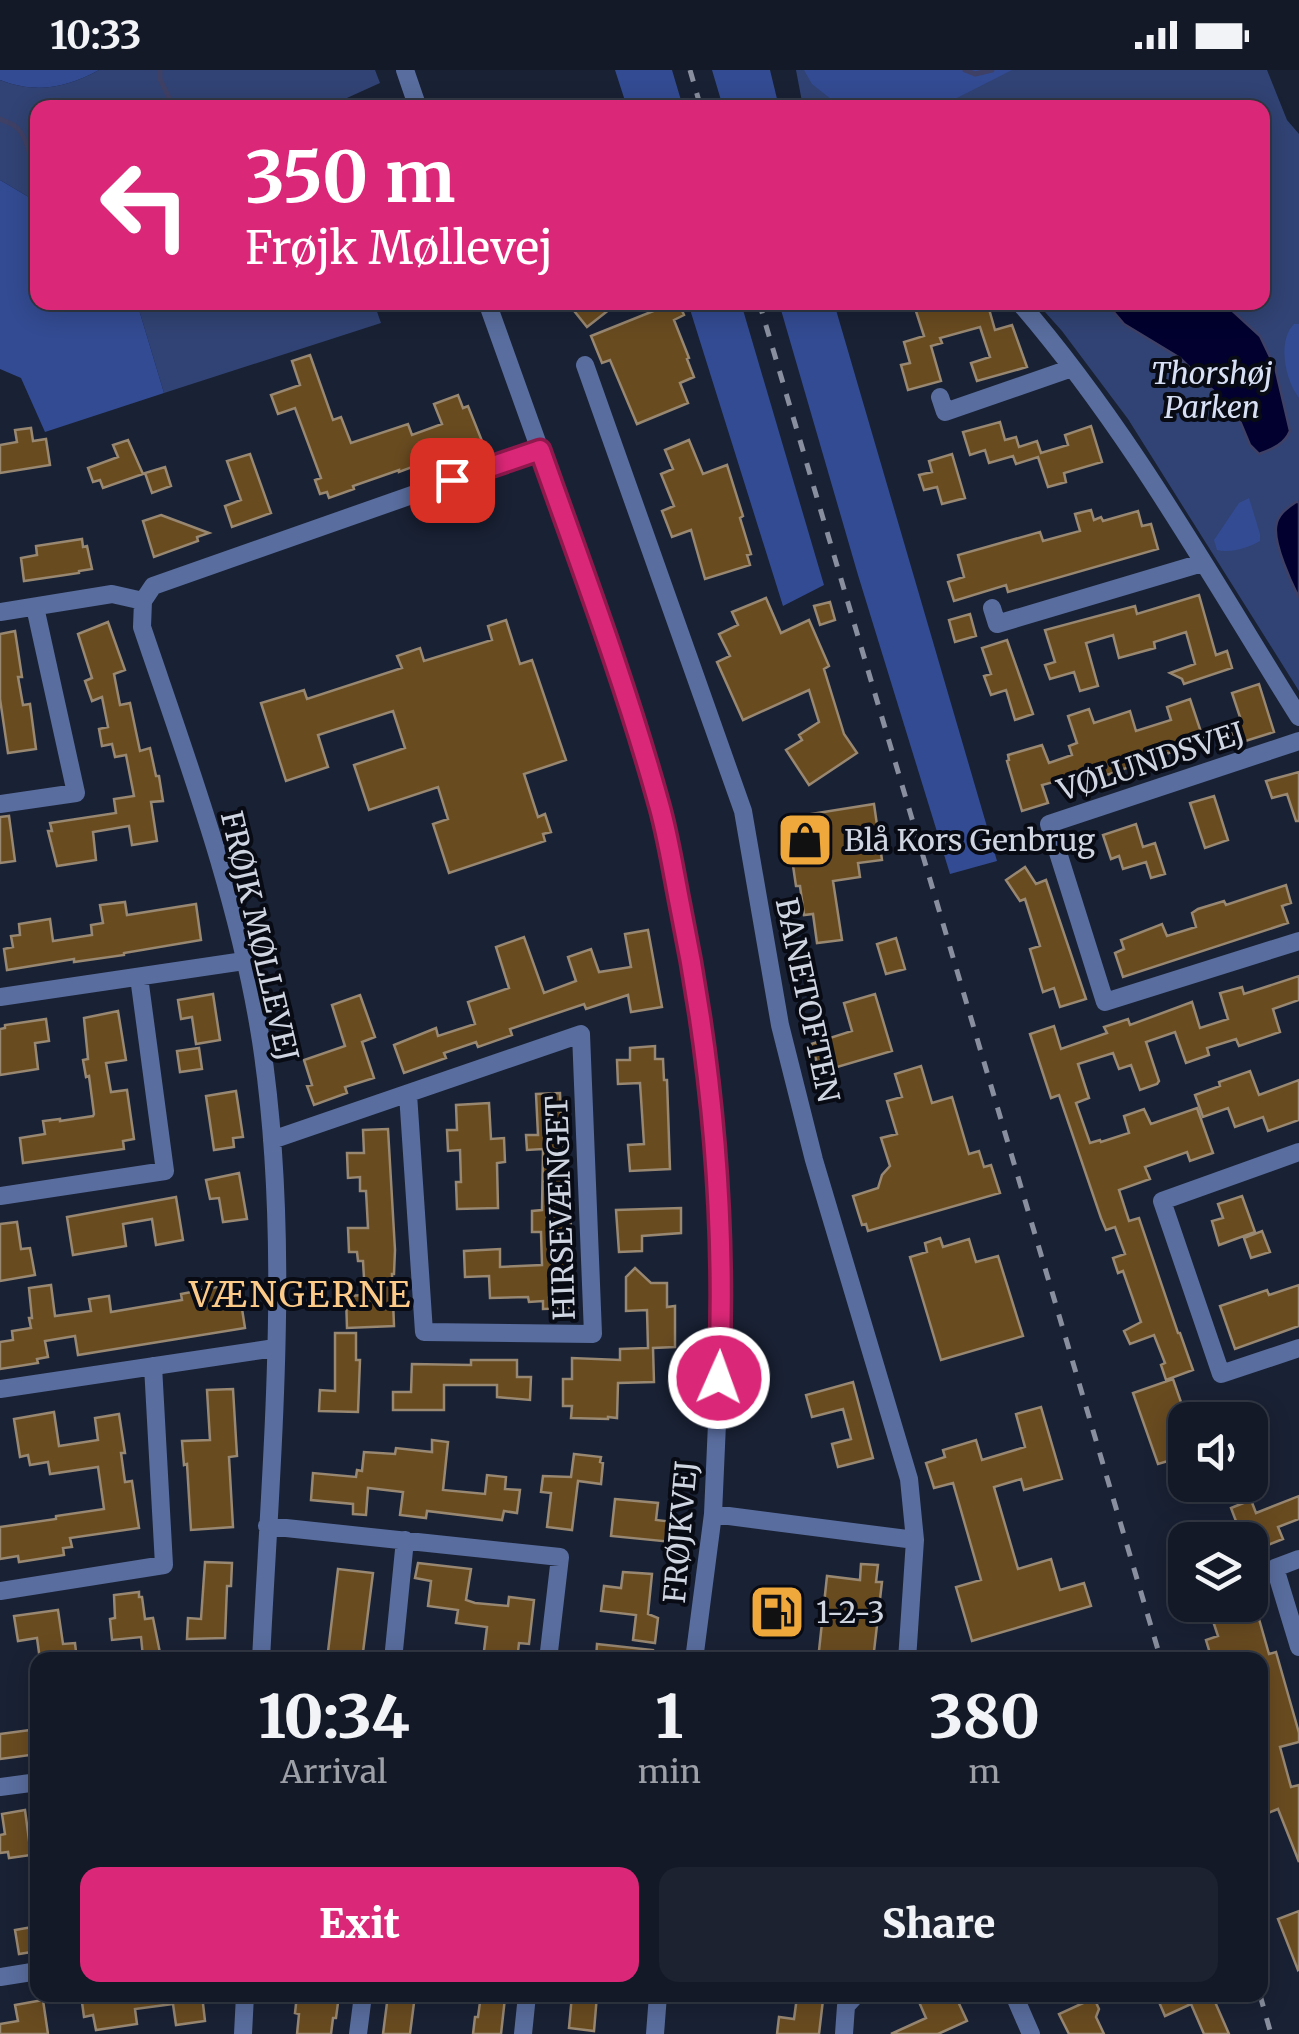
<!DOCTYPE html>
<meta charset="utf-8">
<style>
:root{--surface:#131927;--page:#1c222f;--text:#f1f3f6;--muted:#9da0a7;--line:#323844;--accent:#db2777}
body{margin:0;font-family:Merriweather,serif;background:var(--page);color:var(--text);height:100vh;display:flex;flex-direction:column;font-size:38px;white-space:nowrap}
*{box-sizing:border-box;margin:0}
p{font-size:32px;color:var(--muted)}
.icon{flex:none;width:55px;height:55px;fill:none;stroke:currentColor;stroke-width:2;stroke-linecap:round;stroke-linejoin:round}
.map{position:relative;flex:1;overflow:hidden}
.panel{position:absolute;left:30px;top:1582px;width:1238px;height:350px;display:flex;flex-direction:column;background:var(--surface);border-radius:20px;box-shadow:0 5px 25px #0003,0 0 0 2px var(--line)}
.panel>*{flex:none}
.top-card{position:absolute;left:30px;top:30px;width:1240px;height:210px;border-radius:20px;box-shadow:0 5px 25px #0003,0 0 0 2px var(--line);background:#db2777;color:#fff;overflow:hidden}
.controls{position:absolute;left:1168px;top:1332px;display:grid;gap:20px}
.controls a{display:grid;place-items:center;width:100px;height:100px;border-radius:20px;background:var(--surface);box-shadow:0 5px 25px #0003,0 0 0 2px var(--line);font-size:50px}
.pin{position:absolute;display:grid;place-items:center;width:85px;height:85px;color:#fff;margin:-42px;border-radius:20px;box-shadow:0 5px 15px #0006}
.me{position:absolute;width:110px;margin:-55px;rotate:2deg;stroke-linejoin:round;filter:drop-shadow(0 0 8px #0008)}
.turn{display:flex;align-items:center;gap:35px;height:210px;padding:0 50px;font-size:45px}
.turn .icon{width:130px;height:130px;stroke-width:2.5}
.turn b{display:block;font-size:70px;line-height:85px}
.eta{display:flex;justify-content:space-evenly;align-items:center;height:170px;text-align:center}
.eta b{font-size:60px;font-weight:800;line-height:70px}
.button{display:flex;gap:20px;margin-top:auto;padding:20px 50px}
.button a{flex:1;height:115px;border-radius:20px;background:var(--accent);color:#fff;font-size:40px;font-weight:800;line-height:115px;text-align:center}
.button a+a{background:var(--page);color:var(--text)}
.status{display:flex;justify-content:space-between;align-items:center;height:70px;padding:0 50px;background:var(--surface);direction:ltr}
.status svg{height:28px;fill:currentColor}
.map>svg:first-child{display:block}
</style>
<div class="status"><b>10:33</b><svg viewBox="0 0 49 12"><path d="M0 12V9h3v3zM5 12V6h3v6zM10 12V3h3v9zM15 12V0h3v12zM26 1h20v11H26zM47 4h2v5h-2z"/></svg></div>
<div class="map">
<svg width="1299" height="1964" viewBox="0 0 1299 1964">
<rect width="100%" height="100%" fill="#192134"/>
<!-- green -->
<path fill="#314374" d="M99,0H375L380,13L327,37L38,38L37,132L0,110V10C36,24 66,18 99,0Z
M796,0H1267L1287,50L1299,64V621L1128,349L1062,261L1037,233L1262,232V38L803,37Z
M137,233H374L381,253L164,323Z"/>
<!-- forest -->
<path fill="#334b92" d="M0,0H99C66,18 36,24 0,10Z
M615,0H672L683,37H627Z
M712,0H770L779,37H723Z
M804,0H1012L947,33L945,38L841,37L812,14Z
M0,110L37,132L38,232L137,233L164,323L45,362L21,308L0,299Z
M688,233H741L824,515L783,536Z
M779,233H834L997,791L950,804L858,505Z
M1294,254H1299V328C1285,310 1277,271 1294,254Z
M1249,428L1260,464V471C1248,478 1231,483 1217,480L1214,470L1239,433Z"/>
<!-- water -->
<path fill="#01002f" stroke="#3f4065" stroke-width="2.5" d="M1106,233H1224L1260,266L1275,297L1290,361C1284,375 1272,379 1259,384L1250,375L1237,344L1180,288L1124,254Z
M1296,432H1299V528C1291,512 1274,475 1276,457C1277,445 1287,438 1296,432Z"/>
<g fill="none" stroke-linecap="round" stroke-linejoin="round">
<!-- stream -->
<path stroke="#3f4065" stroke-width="5" d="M160,0V9L174,38
M965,0L975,4L992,0
M96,38L100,34L113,38
M0,49C5,52 12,53 16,57C29,67 29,92 38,106"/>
</g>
<!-- building -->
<path fill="#694b20" stroke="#988771" stroke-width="2.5" d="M567,232H619L587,257Z
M659,232H678L684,245L674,250L689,288L687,289L694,307L680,313L688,333L637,354L610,290L602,293L591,266L661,238Z
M913,232H987L995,260L1012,255L1027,297L977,311L971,293L990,287L980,257L940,268L942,273L931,276L941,311L908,320L901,295L910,293L904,272L924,266Z
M310,285L333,350L341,347L351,373L408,354L412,365L442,354L434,334L458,325L463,338L468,336L482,371L399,402V400L353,416L354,419L329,428L327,422L320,424L315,410L321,408L295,338L278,344L271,325L300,315L292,291Z
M1000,352L1005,370L1016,367L1019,377L1037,371L1041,383L1068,375L1065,365L1091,356L1102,392L1064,403L1066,412L1048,417L1038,387L1016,394L1013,386L989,393L985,380L970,385L963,362Z
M31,358L33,371L46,369L50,395L0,403V375L17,372L15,360Z
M128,370L143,404L103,418L100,410L93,412L88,398L118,387L113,375Z
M689,370L703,404L727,395L743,446L740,448L751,484L747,485L750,495L705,509L691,460L672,467L662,441L674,436L661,404L673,399L665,380Z
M250,384L271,443L232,457L225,436L241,430L227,391Z
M952,384L965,428L942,434L937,417L924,420L919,405L932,402L929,391Z
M165,397L171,416L152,423L145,403Z
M1091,440L1094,450L1101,447L1103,451L1138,441L1142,456L1151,454L1158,479L1008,522L1006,515L954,531L948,512L964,507L958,485L1040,462L1043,471L1080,461L1075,444Z
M161,445L209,463L197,467L198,471L154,487L143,451Z
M82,469L83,477L87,476L92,499L79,501V503L24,511L21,488L37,485L36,476Z
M1199,525L1216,585L1227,581L1232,598L1184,614L1182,609L1170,603L1195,594L1186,562L1154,572L1155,578L1119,588L1113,565L1086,573L1098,616L1080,621L1074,602L1050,609L1045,595L1055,592L1045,560L1135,536L1137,544Z
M766,528L781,563L809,550L829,596L824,599L844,664L857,683L809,715L786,680L802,670L799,665L819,652L809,620L743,650L717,592L730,586L719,564L738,555L732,542Z
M830,532L835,550L820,555L814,536Z
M970,544L976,566L955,572L949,550Z
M506,550L520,594L532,590L566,690L524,704L538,747L545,744L551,762L543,764L545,771L449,803L433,754L448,749L438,717L369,740L354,695L405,678L393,641L318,665L328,697L286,711L261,633L304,620L307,629L402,598L397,586L420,578L424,591L492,570L488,556Z
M108,552L125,600L114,604L120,635L130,633L140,681L150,678L156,706H159L163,731L151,732L157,771L132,775L129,756L93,762L96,790L57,796L48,761H52L50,753L116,743L114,729L134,726L126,685L115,687L112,674L102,676L99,659L108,657L102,627L92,631L85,611L92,608L78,564Z
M15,561L22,607H18L23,635L30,634L36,679L8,683L0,629V564Z
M1007,570L1033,644L1015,650L1006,620L991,625L984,606L991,604L982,578Z
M1259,614L1274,662L1236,674L1230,657L1242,653L1232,623Z
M1190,629L1206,677L1182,684L1180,679L1079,715L1076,706L1042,715L1048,733L1022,741L1007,691L1009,690L1008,685L1042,675L1049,693L1072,685L1069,676L1077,673L1068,646L1089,639L1094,653L1130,641L1136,661L1171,650L1167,637Z
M1299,702V751H1296L1287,724L1272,728L1266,711Z
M1214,726L1228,770L1205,778L1190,733Z
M874,734L882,790L858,793L860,807L833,811L842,870L817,873L813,844L804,845L800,816H796L786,748Z
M9,746L15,791L0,793V747Z
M1136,754L1143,777L1155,773L1165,804L1151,808L1146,792L1123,799L1119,786L1111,789L1103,765Z
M1025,797L1036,814L1046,810L1086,929L1060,937L1054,918L1043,922L1030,879L1040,876L1025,829L1020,831L1006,810Z
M1286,815L1291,833L1282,836L1288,853L1123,907L1115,883L1124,879L1121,870L1162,854L1167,866L1196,857L1192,843L1198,839L1224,831L1226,835Z
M125,832L127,845L196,834L201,870L124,883V885L74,892V889L7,900L4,879L13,877L11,866L20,865L19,854L50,849L53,871L92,865L91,855L103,853L100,835Z
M648,860L662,937L631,942L628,925L586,939L584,934L510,959L512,965L478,977L476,972L444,983L446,988L404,1003L394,975L436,958L438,966L475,954L468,932L509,918L496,877L524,867L544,923L576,911L568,887L591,879L599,902L631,897L625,864Z
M896,868L905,899L886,904L877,874Z
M1299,906V930L1273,939L1280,962L1239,976L1236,969L1207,978L1209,985L1186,993L1175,962L1146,972L1159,1011L1157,1014L1140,1020L1131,995L1119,999L1113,983L1078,994L1089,1028L1076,1033L1090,1073L1100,1070L1101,1072L1129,1063L1124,1046L1144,1039L1151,1054L1197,1038L1213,1083L1190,1091L1187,1082L1145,1097L1150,1109L1119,1120L1129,1151L1139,1148L1178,1263H1180L1193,1300L1166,1310L1161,1295L1165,1293L1154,1265L1130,1274L1124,1261L1141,1252L1123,1201L1118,1203L1113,1188L1125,1184L1115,1157L1106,1160L1101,1148L1059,1025L1051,1028L1030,964L1054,956L1061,979L1107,963L1104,957L1128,949L1130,955L1192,932L1200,958L1228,949L1220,923L1242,917L1244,924Z
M213,924L220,970L196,974L192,947L181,949L178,930Z
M875,924L892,981L820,1002L811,974L852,961L844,933Z
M360,925L375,967L362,972L374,1008L345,1017L347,1023L314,1035L307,1016L312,1015L304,990L345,976L332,935Z
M118,941L126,990L106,993L111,1022L127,1020L134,1069L123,1071L124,1079L23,1093L20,1068L45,1064L43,1051L60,1049V1051L93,1046L94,1044L89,1006L86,1007L83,990L88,989L84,948Z
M46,949L49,971L35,973L38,999L0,1005V959L5,958V955Z
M655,976V989H663L664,1010H667L670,1099L630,1101L628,1075L644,1074L640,1013L618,1014L617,990H630V978Z
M199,978L202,999L180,1002L177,981Z
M921,996L932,1033L952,1027L969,1084L979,1081L984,1097L991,1095L1000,1123L868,1161L866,1154L862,1155L853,1126L878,1118L882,1105L890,1096L881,1068L897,1064L887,1031L902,1027L895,1004Z
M1250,1001L1259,1025L1299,1010V1050L1268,1061L1263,1047L1235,1057L1228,1038L1203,1047L1195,1025L1220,1016L1219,1012Z
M236,1021L243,1067L233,1068L234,1077L214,1080L206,1026Z
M560,1023L563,1106H569L571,1160H566L570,1238L543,1239V1231L529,1232L528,1227L490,1228L489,1206L465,1207L464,1181L500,1179V1197L542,1195L541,1162H532V1141L542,1140L543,1079L527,1080L526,1065H538L536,1024Z
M489,1033L491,1069L504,1068L505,1092L497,1093L498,1138L457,1139L456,1112H461L460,1080L448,1081L447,1060H457L456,1035Z
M388,1059L395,1180L394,1204H392L394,1256L347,1258L346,1226L365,1225L363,1191H358L357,1182H349L348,1158H368L366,1121H360V1107L348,1108L347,1083H364L363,1060Z
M239,1103L247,1149L223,1152L219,1128L210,1129L206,1110Z
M1242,1126L1255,1162L1219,1175L1212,1151L1223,1148L1218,1134Z
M176,1127L183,1170L156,1175L152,1149L123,1154L126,1176L73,1185L67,1147Z
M681,1138V1163L642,1166V1181L619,1182L616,1140Z
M17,1152L21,1179L30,1178L35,1205L0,1211V1154Z
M1262,1161L1270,1182L1251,1188L1244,1168Z
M940,1168L943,1177L969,1169L976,1192L998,1186L1023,1266L941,1290L910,1187L927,1182L925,1173Z
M635,1198L651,1213H667V1237L675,1236V1277L653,1278L654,1312L618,1313L617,1348L608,1347V1349L571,1348L572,1336H563V1309H572V1288L620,1290V1279L648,1278L647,1240L626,1241V1207Z
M238,1213L245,1258L78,1285L75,1266L45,1271L48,1287L37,1289L38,1293L0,1299V1272L13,1270L12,1261L31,1258L29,1248H32L29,1218L51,1215L55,1246L91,1241L89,1229L109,1226L111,1242L182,1230L181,1224Z
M1299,1215V1256L1235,1279L1220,1236L1267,1220L1269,1225Z
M335,1263H356V1290H360L358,1342L319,1341L320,1320L335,1321Z
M471,1290H517V1307H531L530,1330L497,1327V1315H444V1340H393V1322H411L412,1294L471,1295Z
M1173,1309L1183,1338L1174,1341L1185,1373V1386L1158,1394L1133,1323Z
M853,1312L873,1388L838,1397L832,1374L851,1369L843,1339L812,1347L806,1325Z
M233,1319L237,1386L229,1387L233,1457L191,1460L187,1394L184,1395L182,1371L210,1370L207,1320Z
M1240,1333L1246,1350H1197V1348Z
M1041,1337L1062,1409L1024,1420L1021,1409L994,1417L1018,1499L1051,1489L1060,1520L1084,1513L1091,1536L972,1571L956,1517L981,1510L953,1413L934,1418L926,1393L945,1387L943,1380L976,1370L982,1390L1025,1377L1016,1344Z
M54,1342L59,1376L98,1370L95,1348L119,1344L125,1383H121L125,1412L132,1411L139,1458L70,1468L72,1477L63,1478L64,1485L19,1492L18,1486L0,1489V1457L56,1449V1446L104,1439L98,1397L50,1404L48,1392L30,1395L28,1385L20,1387L14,1349Z
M432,1370L448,1372L443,1420L485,1424L487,1405L506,1407L505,1419L520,1420L517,1443L504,1441L502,1450L427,1441L426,1448L400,1445L403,1422L368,1418L366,1445L353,1444V1434L311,1430L313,1403L356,1407L357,1400L362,1401L364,1382L395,1384L396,1378L432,1382Z
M574,1384L601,1387L600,1392L603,1393L601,1414L578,1411L572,1460L547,1457L551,1423L541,1422L543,1406L571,1407Z
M1299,1426V1449L1278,1457L1283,1469L1250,1482V1470H1214L1239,1459L1231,1438L1251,1430L1256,1443Z
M615,1429L658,1433L656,1450L674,1452L672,1472L611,1466Z
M205,1492L232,1493L231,1516H227L225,1568L187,1569L188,1548L201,1549Z
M418,1493L471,1499L466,1530L475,1533L508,1536L509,1527L534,1530L529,1574L519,1573L517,1590H494V1584L484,1581L487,1557L456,1553L458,1540L428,1536L431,1511L415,1508Z
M861,1494L878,1495L876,1512H882L873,1590H818L827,1506L860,1510Z
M338,1499L373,1503L362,1590H327Z
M623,1502L652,1504L648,1544L658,1548L655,1573L633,1570L636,1545L601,1541L604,1516L621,1518Z
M139,1522V1527H142L145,1549L153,1548L161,1588L148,1590L147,1587H143L141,1567L112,1570L110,1549L115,1548L114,1525Z
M1224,1535H1255L1269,1584L1276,1582L1299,1663V1672L1280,1677L1291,1717L1299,1715V1792L1278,1739L1268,1743L1260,1722V1590H1212L1206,1570L1218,1566L1212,1548L1227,1544Z
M58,1540L63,1574L75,1573L77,1590H40L37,1568L18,1571L14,1546Z
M597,1574L653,1580V1590H596Z
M38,1659V1684L0,1689V1664Z
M25,1740L31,1785L9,1788L8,1782L0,1783V1765L5,1764L2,1744Z
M1299,1841V1899L1298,1900L1278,1849Z
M38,1856V1881L19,1884L15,1860Z
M81,1925H202L205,1951L176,1955L173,1934L135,1939L137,1954L96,1960L93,1945L84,1947Z
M297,1925H339L336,1948H333L331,1964H297L299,1944L295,1943Z
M388,1925H415L410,1964H383Z
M481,1925L505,1928L501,1964H473L475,1947H478Z
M572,1925H597L594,1961L569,1958Z
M916,1925H955L967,1951L938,1964H891L926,1948Z
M1156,1925H1212L1229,1964H1204L1191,1934L1165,1946Z
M797,1927L823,1930L819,1964H777L779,1947L794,1949Z
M1094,1928L1099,1939L1096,1947L1104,1964H1069L1059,1944Z
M43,1930L48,1964H0V1954L18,1951L15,1935Z"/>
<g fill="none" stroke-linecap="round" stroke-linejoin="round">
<!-- minor -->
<path stroke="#596d9e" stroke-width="18" d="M405,0L418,38
M487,232L613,584L659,734L694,900L715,1059L722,1240L713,1444L694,1590
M1019,232C1128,358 1211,507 1299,647
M585,295L743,741L780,955L814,1090L909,1409L915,1470L907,1590
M940,327L945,342L1072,298
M992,538L997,554L1202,493
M0,542L112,524L143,531
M1299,671L1049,754L1105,932L1299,871
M0,734L76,723L35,537
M0,927L244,891
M272,1070L581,964L593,1264L424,1262L408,1024
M1299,1082L1162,1131L1221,1304L1299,1278
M0,1126L165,1101L139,907
M0,1319L275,1278
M713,1444L915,1470
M267,1456L560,1487L548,1590
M1299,1489L1275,1498L1299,1577
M0,1521L164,1495L153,1296
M261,1590C271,1386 292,1174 261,971C239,829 188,693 142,557L143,531L153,516L540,380
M393,1590L405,1470
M0,1717L38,1712
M0,1907L38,1901
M1014,1925L1031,1964
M243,1964L245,1925
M358,1964L363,1925
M523,1964L527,1925
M655,1964L658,1925
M844,1964L846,1936L856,1925"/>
<!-- rail -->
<path stroke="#898f9e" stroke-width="5" stroke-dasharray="12 12" stroke-linecap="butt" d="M690,0L701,38
M759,232L1161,1590
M1260,1925L1271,1964"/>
</g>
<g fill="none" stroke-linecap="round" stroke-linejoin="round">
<!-- route casing -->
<g stroke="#8e194d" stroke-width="25">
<path id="route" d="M452,410L540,380C581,496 625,612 658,731C668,765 673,800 680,835C712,990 726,1149 719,1308"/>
</g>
<!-- route -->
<use href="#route" stroke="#db2777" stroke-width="18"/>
</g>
<!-- icons -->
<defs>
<g id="shop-square" transform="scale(2.875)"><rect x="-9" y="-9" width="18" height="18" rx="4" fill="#eea83c" stroke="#080b13"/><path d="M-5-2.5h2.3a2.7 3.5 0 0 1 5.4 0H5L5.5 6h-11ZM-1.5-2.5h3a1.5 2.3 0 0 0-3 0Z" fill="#111"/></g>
<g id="fuel-square" transform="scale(2.875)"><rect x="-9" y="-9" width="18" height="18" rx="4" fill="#eea83c" stroke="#080b13"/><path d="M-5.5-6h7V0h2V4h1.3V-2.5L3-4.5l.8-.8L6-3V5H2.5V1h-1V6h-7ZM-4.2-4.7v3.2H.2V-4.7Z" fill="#111"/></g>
</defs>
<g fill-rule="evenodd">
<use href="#shop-square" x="805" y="770"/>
<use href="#fuel-square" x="777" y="1542"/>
</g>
<g text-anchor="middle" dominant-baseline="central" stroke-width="8" stroke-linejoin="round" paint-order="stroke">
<!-- park labels -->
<g font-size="30" font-style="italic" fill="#d7e0f5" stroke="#080b13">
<text x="1212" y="303">Thorshøj<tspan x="1212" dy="34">Parken</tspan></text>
</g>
<!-- street labels -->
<g font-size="30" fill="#d0d5e2" stroke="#080b13">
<text transform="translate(1151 691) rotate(-18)">VØLUNDSVEJ</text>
<text transform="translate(260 866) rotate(77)">FRØJK MØLLEVEJ</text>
<text transform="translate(808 930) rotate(78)">BANETOFTEN</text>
<text transform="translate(560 1138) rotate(-92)">HIRSEVÆNGET</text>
<text transform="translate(680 1462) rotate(-85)">FRØJKVEJ</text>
</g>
<!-- poi labels -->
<g font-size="30" fill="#d0d5e2" stroke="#080b13" text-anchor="start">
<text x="844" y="770">Blå Kors Genbrug</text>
<text x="816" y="1542">1-2-3</text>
</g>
<!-- quarter labels -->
<g font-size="35" letter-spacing="2.5" fill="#fcca88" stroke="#080b13">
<text x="301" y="1225">VÆNGERNE</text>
</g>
</g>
</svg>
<div class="controls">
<a><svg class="icon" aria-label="sound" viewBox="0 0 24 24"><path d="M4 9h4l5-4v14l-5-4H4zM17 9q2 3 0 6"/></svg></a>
<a><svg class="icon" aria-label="layers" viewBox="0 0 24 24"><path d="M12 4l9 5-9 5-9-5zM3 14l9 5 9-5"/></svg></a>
</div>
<div class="pin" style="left:452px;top:410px;background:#d93025"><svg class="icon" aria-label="arrive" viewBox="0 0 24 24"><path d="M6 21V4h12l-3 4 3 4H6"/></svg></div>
<svg class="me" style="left:719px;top:1308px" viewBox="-20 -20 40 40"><circle r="17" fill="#db2777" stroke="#fff" stroke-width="3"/><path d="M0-11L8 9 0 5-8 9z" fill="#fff"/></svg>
<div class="top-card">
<div class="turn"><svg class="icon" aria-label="left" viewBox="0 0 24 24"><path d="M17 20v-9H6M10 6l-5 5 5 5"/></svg><div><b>350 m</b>Frøjk Møllevej</div></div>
</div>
<section class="panel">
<div class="eta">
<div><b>10:34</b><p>Arrival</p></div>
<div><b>1</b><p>min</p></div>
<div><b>380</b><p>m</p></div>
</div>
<div class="button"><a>Exit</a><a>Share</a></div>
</section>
</div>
